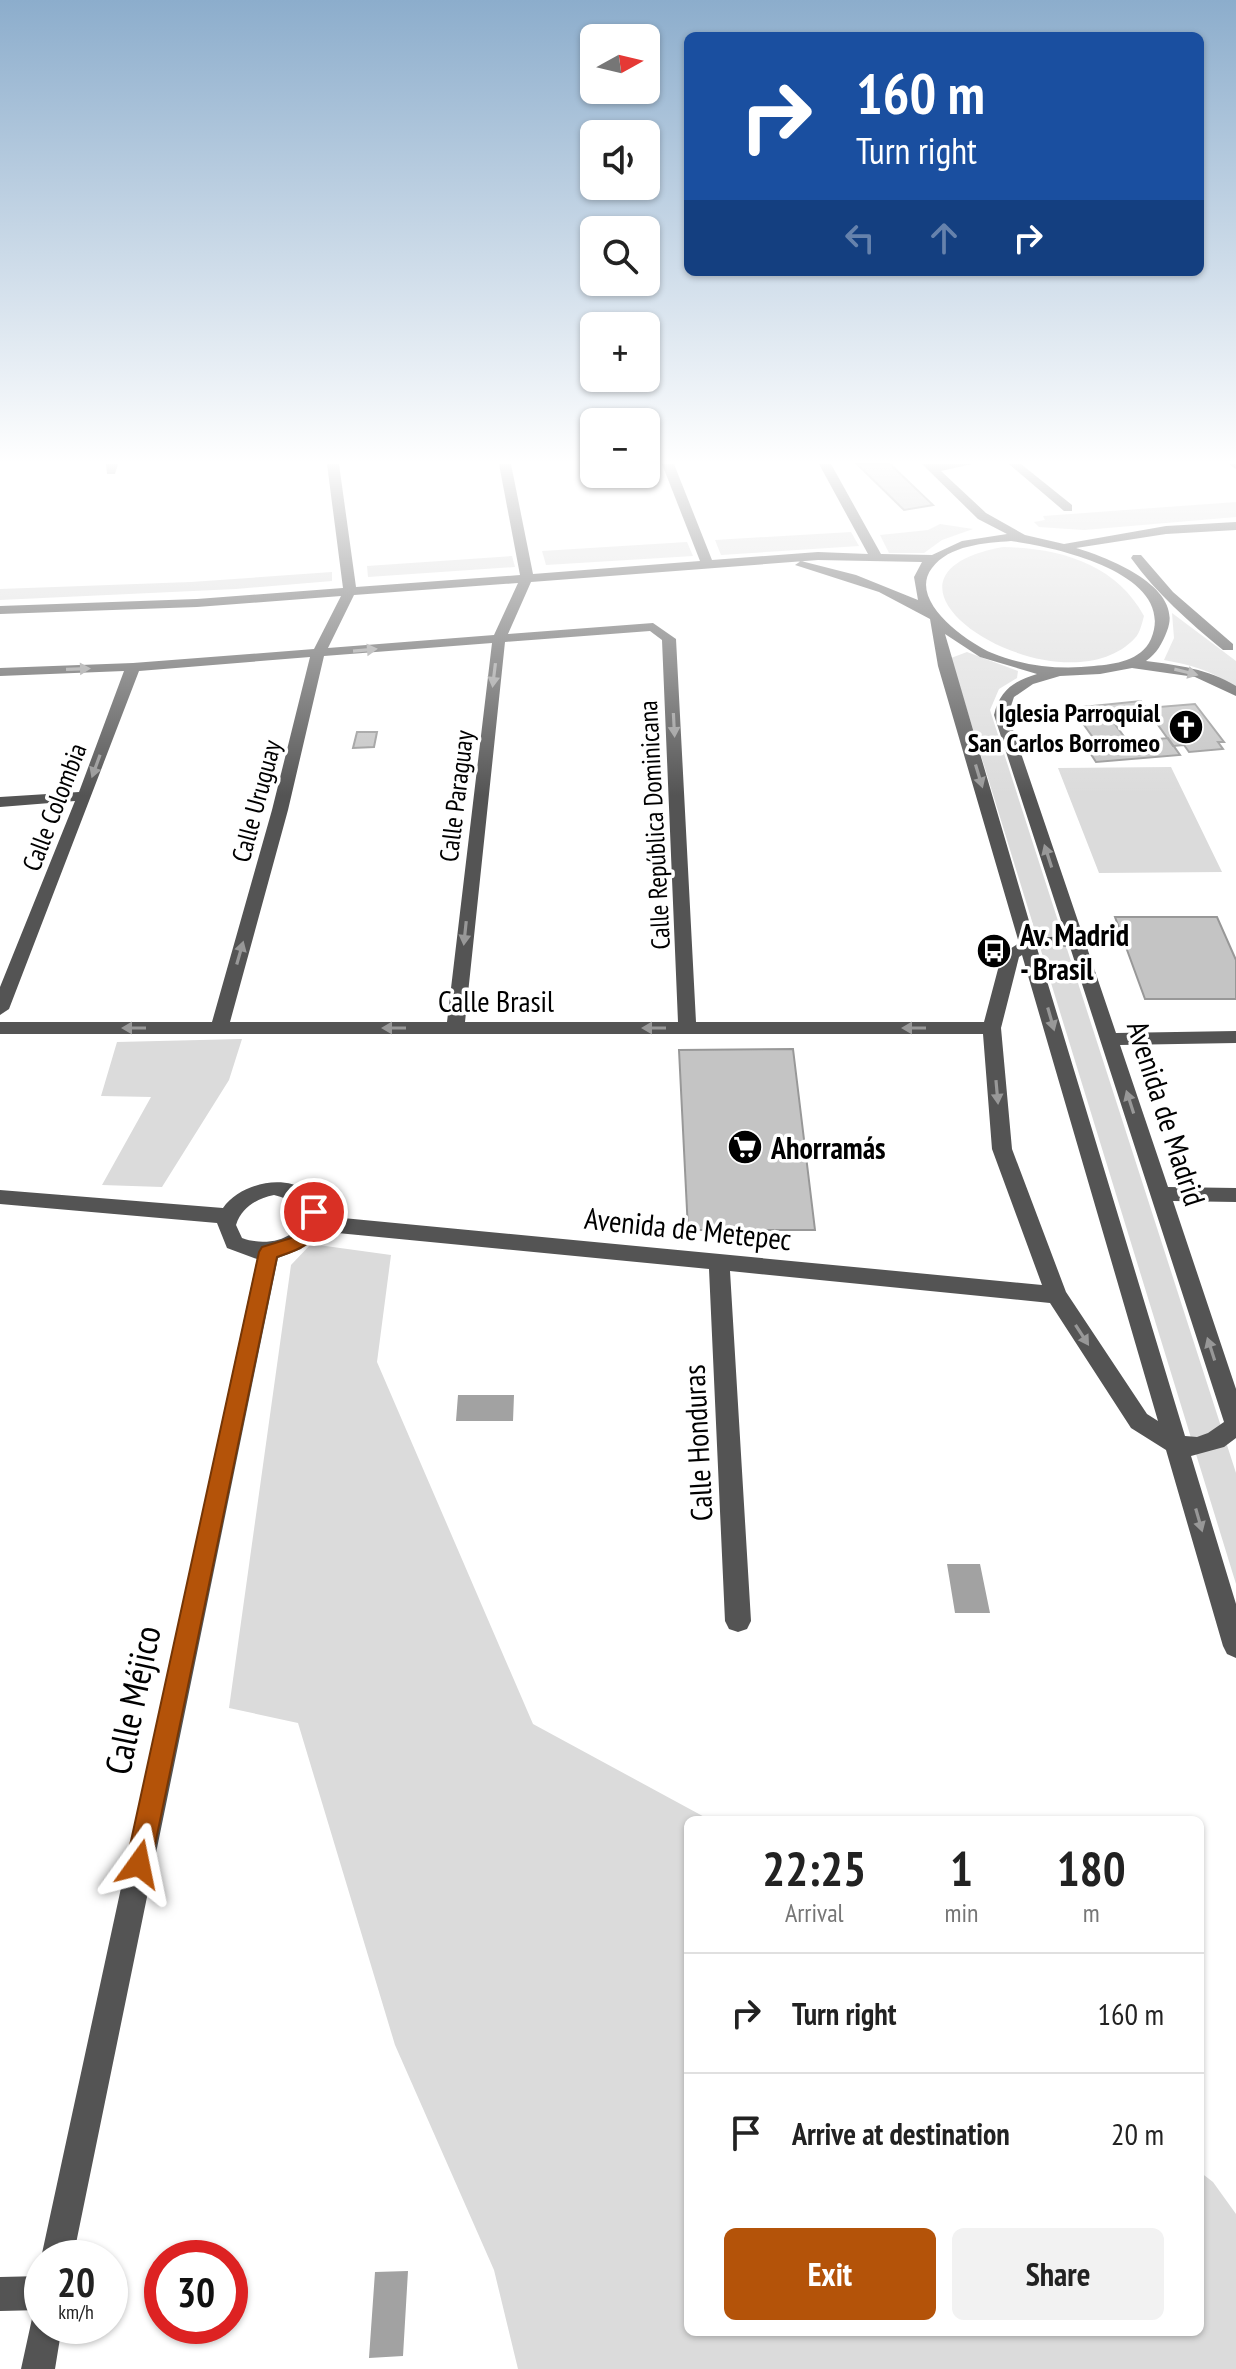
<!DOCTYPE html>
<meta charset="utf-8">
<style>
:root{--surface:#fff;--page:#f2f2f2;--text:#222;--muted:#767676;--line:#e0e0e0;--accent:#b45309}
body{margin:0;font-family:"PT Sans Narrow",sans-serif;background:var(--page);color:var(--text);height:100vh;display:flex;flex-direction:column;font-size:30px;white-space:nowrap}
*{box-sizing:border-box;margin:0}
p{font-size:26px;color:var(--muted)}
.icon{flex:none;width:44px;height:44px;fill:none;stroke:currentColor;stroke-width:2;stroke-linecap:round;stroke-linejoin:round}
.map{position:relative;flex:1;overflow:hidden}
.sheet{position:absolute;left:684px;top:1816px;width:520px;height:520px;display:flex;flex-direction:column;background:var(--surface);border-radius:12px;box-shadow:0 2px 6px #0004}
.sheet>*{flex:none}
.banner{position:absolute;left:684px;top:32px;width:520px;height:244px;border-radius:12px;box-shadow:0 2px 6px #0004;background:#1a4fa0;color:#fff;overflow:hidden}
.needle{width:52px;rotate:82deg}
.controls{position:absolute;left:580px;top:24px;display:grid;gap:16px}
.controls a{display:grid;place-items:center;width:80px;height:80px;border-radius:12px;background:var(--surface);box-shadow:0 2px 6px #0004;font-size:40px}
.speed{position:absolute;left:24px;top:2240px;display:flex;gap:16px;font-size:40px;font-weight:700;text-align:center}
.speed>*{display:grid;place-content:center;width:104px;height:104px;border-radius:50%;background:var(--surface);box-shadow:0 2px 6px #0004;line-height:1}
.speed small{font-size:20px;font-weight:400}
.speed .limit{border:12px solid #d22;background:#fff;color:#111}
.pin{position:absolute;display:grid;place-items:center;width:68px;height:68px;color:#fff;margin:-34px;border:4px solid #fff;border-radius:50%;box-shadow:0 2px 8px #0007}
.me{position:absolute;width:88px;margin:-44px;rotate:12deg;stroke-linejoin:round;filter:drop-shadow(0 0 6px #0008)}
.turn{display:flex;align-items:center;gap:28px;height:168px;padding:0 40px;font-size:36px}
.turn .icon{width:104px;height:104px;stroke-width:2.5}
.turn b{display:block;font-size:56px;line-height:68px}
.lanes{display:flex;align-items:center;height:76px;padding:0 40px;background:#0003;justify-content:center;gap:40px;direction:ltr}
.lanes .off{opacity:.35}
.eta{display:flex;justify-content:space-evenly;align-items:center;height:136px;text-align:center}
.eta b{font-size:48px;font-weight:700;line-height:56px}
.primary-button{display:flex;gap:16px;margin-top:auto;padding:16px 40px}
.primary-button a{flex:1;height:92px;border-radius:12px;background:var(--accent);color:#fff;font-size:32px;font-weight:700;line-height:92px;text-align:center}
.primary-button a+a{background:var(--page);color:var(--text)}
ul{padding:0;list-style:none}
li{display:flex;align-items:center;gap:24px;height:120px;padding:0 40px;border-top:2px solid var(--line)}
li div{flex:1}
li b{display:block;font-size:30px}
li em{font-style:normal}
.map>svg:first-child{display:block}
</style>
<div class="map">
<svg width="1236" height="2369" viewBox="0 0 1236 2369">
<rect width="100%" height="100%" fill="#fff"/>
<!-- green -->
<path fill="#dbdbdb" d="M1236,502V517L1084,530L1039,527L1034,522L1045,520L1043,516Z
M940,524L973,529L942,540L924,553H889L880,535L928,530Z
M851,532L859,546L721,555L715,540Z
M687,542L693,556L546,565L542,551Z
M1003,547C1060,548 1116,564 1144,616C1142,623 1140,633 1135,638C1061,718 835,578 1003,547Z
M512,556L515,567L368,577L367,566Z
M332,572V581L236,589L0,600V589L191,582Z
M1172,613L1236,661V688C1214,671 1191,665 1164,660L1174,638Z
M967,652L1018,671L1017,678L999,689L990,710L1236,1473V1584L951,658Z
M1171,767L1222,872L1099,873L1058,768Z
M242,1039L229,1080L162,1187L102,1185L151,1097L101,1096L117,1042Z
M311,1244L391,1255L377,1362L533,1724L710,1820H688V2332H1200V2172L1213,2182L1236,2214V2369H518L494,2270L395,2045L298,1723L229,1708L291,1265Z"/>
<!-- water -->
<path fill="#a2a2a2" d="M458,1395H514L513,1421H456Z
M947,1564H980L990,1613H955Z
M408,2271L403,2356L369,2358L375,2272Z"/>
<!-- building -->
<path fill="#c4c4c4" stroke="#989898" stroke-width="2" d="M857,464H890L933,505L904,510Z
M1141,701L1152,716L1112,720L1128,742L1168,738L1180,755L1096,762L1087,748L1106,746L1100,738L1094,739L1072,708Z
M1195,704L1224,742H1218L1223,749L1189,752L1184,745L1173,746L1146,708Z
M357,732H377L374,747L353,748Z
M1115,917H1217L1236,960V999H1145Z
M793,1049L815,1230H688L679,1050Z"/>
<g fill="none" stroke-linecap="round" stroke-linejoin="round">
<!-- minor -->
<path fill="#545454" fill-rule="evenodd" d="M106,464H118L115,474H107Z
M327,464H339L356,587L520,575L499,464H511L533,574L700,561L662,464H674L712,560L818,552L868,554L819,464H831L881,554L932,555L962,541L1007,534L978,519L922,464H972L941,471L986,513L1025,535L1064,544L1166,526L1236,522V530L1166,534L1076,548C1107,557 1185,587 1167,631C1162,644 1157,653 1146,661C1177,665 1209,669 1236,686V696L1195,677L1132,668L1100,674L1060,676L1033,684L1014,697L1008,715L1116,1033L1236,1031V1043L1120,1045L1168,1187L1236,1188V1202L1173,1201L1236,1389V1438L1224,1447L1191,1456L1236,1604V1658L1227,1654L1223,1646L1166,1450L1131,1428L1050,1303L730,1271L751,1621L747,1629L738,1632L729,1629L725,1621L709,1269L317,1231L301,1249L278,1258L73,2258H42V2261L41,2258L257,1259L227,1248L217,1223L0,1204V1190L223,1208C246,1175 314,1170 322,1216L1042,1285L992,1149L983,1034H0V1022H212L272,810L310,657L139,671L9,1009L0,1015V987L75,801L0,807V797L79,792L124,671L0,676V668L133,663L314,649L341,596L197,607L0,614V606L197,599L343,588ZM1011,541C1056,547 1178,574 1151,639C1141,661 1115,664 1094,666C1059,670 1024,666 992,653C967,642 907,600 932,568C949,545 985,543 1011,541ZM818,560L922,562L914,577L918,600L856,575L801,561L795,565L879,592L930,619L938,666L1019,943L1002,954L984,1022H696L676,639L653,623L508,634L531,582ZM518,583L494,635L328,648L354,595ZM650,631L662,640L678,1022H465L505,642ZM945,634L980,657L1037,674C1014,681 1000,690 994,715L1066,936L1034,938ZM492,643L447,1022H230L288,810L324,656ZM1051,945L1070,947L1224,1422L1208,1433L1197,1437L1185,1436L1037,948ZM1022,955L1158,1421L1147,1414L1066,1292L1012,1149L1001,1028L1019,957ZM274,1195C333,1210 288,1255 242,1238L236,1225C242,1207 256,1199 274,1195Z
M1009,464H1021L1072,505V511H1064Z
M1229,464H1236V469Z
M1133,555H1141L1173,592L1233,644V650H1223C1189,622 1157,594 1131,558Z
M42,2276V2310L0,2311V2277Z
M42,2310V2326H62L55,2369H21L33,2314Z"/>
</g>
<!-- one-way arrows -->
<defs><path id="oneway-solid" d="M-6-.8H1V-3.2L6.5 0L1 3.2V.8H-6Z" transform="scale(2)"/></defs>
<g fill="#989898">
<use href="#oneway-solid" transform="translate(365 650) rotate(-5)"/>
<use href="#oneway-solid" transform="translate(78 669) rotate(-2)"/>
<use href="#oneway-solid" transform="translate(1186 672) rotate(14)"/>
<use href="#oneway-solid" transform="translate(494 675) rotate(97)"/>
<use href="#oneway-solid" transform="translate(674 725) rotate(87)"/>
<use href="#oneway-solid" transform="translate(96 766) rotate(110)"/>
<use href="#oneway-solid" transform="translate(979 776) rotate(73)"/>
<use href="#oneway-solid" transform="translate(1048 856) rotate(-108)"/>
<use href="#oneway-solid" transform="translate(465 933) rotate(96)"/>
<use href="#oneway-solid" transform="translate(240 953) rotate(-74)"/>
<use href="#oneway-solid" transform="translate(1051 1019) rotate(74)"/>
<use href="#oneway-solid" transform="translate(134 1028) rotate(180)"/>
<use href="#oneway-solid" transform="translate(394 1028) rotate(-180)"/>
<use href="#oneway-solid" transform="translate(654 1028) rotate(180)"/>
<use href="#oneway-solid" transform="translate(914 1028) rotate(180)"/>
<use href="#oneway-solid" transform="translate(997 1092) rotate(85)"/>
<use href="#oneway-solid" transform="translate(1130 1102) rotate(-108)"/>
<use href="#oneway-solid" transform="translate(1082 1335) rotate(57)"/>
<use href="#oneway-solid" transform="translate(1211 1349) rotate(-108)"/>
<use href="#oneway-solid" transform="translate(1199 1520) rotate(74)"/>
</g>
<!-- sky -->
<linearGradient id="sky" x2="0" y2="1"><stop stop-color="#8cadcc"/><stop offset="0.58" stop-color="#fff"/><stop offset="1" stop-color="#fff" stop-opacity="0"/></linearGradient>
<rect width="1236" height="796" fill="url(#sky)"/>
<!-- route -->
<path fill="#b45309" stroke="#753606" stroke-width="2" d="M314,1205L323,1212C322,1241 302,1249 277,1257L151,1864L148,1873L139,1877L130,1873L126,1864L259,1252L262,1247L291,1238L301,1229L307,1207Z"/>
<!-- icons -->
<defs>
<g id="church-disc" transform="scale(1.8)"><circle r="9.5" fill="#000" stroke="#fff"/><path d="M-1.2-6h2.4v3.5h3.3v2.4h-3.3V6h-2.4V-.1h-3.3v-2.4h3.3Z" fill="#fff"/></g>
<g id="bus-disc" transform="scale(1.8)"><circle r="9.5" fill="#000" stroke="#fff"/><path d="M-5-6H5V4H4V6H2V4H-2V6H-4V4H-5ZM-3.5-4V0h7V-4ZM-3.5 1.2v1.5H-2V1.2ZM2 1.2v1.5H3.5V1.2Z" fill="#fff"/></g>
<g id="supermarket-disc" transform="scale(1.8)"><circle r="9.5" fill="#000" stroke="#fff"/><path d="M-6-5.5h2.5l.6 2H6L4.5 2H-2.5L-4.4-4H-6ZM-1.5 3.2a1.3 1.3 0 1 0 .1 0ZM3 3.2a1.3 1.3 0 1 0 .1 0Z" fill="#fff"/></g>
</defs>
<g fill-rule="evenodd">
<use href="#church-disc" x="1186" y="727"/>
<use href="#bus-disc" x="994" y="951"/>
<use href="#supermarket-disc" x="745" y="1147"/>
</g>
<g text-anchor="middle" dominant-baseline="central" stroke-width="7" stroke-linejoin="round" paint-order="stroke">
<!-- far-poi labels -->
<g font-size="26" font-weight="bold" fill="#000" stroke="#fff" text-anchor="end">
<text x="1160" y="712">Iglesia Parroquial<tspan x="1160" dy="30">San Carlos Borromeo</tspan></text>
</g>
<!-- far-street labels -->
<g font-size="26" fill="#000" stroke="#fff">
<text transform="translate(456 796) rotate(-83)">Calle Paraguay</text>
<text transform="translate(256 801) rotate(-75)">Calle Uruguay</text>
<text transform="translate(54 807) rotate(-69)">Calle Colombia</text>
<text transform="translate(654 825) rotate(-93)">Calle República Dominicana</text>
</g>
<!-- poi labels -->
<g font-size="30" font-weight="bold" fill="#000" stroke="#fff" text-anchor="start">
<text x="1020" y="934">Av. Madrid<tspan x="1020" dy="34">- Brasil</tspan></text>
<text x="771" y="1147">Ahorramás</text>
</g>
<!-- street labels -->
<g font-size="30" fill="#000" stroke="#fff">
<text x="496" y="1000">Calle Brasil</text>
<text transform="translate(1167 1113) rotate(72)">Avenida de Madrid</text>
<text transform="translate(688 1228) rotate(6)">Avenida de Metepec</text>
<text transform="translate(697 1443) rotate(-93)">Calle Honduras</text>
</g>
<!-- near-street labels -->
<g font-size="36" fill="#000" stroke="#fff">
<text transform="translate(132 1700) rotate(-78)">Calle Méjico</text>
</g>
</g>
</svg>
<div class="controls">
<a><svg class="needle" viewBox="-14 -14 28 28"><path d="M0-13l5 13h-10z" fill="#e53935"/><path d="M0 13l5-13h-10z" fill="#767676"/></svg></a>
<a><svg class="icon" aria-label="sound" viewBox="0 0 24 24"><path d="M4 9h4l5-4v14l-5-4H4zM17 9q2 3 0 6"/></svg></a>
<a><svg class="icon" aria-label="search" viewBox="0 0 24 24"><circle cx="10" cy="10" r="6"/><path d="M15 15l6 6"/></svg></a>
<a>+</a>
<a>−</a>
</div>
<div class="speed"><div>20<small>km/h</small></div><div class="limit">30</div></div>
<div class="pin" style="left:314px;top:1212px;background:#d93025"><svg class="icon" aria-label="arrive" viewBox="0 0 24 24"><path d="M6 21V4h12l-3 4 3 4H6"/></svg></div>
<svg class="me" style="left:139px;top:1864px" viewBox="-20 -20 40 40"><path d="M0-17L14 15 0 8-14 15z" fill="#b45309" stroke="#fff" stroke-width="4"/></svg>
<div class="banner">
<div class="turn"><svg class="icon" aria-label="right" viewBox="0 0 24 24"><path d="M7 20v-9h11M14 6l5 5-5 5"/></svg><div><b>160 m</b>Turn right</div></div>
<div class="lanes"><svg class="icon off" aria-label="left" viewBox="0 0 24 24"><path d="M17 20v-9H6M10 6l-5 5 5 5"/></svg><svg class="icon off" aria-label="ahead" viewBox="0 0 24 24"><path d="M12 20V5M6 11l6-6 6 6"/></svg><svg class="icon" aria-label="right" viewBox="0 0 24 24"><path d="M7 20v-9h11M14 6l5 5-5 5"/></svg></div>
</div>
<section class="sheet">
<div class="eta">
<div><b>22:25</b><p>Arrival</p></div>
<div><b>1</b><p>min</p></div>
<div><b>180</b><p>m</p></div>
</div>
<ul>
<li><svg class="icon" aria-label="right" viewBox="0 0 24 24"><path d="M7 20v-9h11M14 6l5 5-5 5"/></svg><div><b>Turn right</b></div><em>160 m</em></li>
<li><svg class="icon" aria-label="arrive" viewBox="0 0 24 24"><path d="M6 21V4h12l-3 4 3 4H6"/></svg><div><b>Arrive at destination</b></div><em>20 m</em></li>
</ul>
<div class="primary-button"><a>Exit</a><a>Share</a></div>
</section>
</div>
